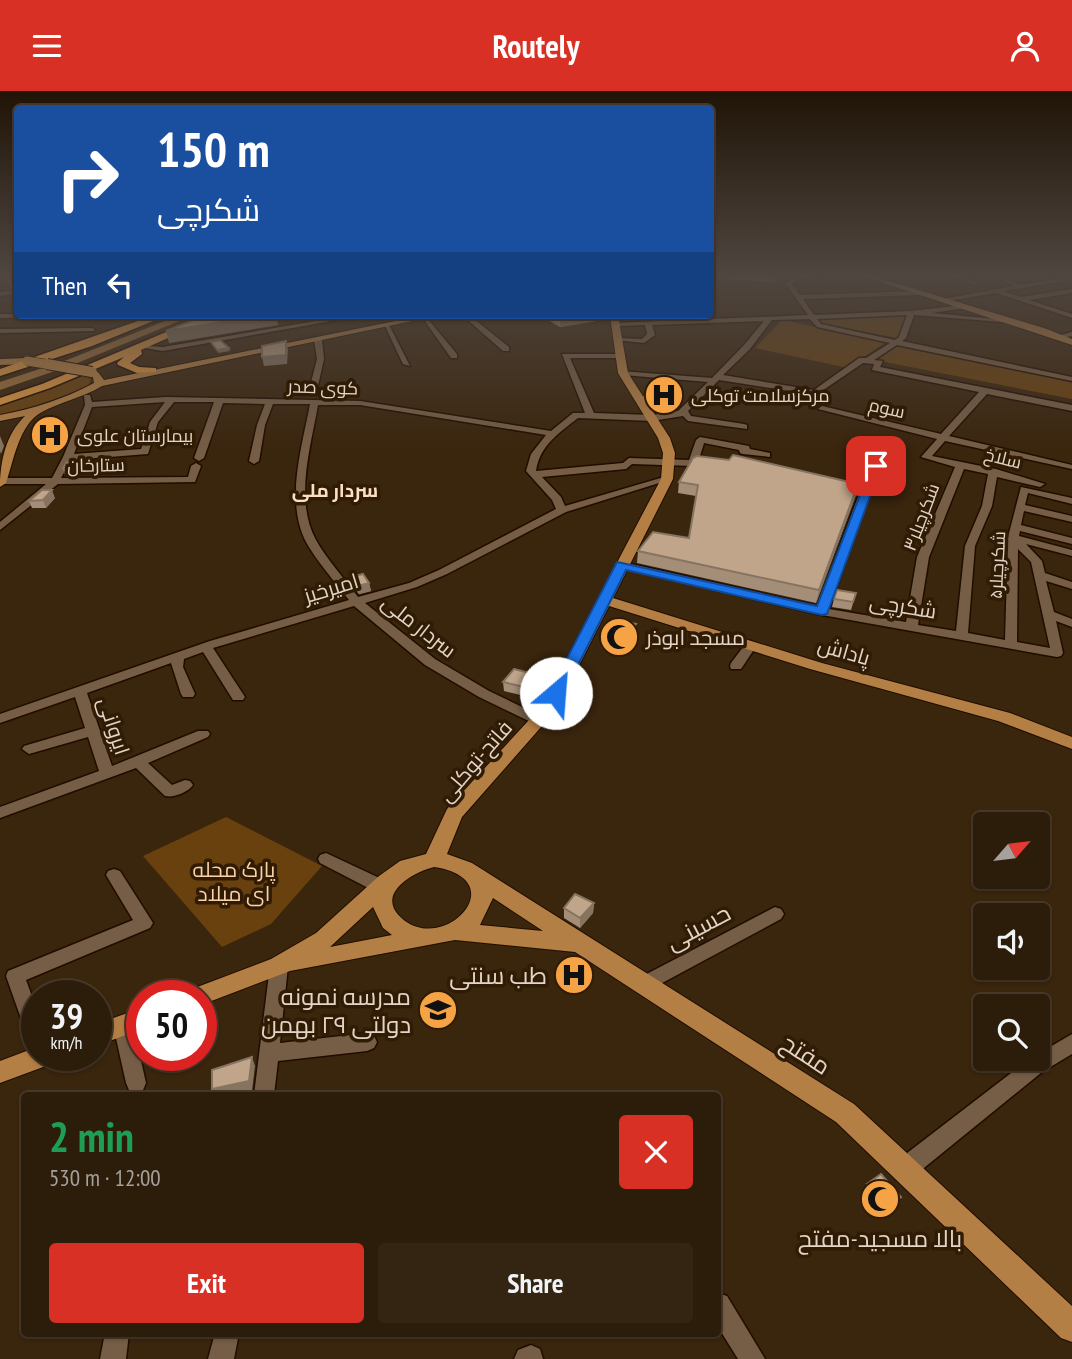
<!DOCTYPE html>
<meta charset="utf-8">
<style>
:root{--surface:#2c1c0a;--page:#342513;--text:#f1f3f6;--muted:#a6a19c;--line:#483a2b;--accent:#d93025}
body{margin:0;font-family:"PT Sans Narrow",Cairo,sans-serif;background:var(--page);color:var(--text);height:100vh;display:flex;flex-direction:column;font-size:26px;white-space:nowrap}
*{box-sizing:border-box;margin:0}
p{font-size:23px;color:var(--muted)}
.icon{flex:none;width:38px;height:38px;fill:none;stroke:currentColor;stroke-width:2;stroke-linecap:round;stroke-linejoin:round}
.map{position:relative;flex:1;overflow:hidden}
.details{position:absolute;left:21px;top:1001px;width:700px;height:245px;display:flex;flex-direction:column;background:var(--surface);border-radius:7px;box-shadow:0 2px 5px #0004,0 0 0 2px var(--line)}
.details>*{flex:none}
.hud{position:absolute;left:14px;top:14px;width:700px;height:214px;border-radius:7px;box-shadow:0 2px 5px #0004,0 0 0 2px var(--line);background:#1a4fa0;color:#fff;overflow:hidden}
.needle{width:46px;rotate:62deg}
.buttons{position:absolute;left:973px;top:721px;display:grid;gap:14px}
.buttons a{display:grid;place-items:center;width:77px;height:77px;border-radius:7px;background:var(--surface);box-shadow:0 2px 5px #0004,0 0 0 2px var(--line);font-size:35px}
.speed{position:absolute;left:21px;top:889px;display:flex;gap:14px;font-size:35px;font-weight:700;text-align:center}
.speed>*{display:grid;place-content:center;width:91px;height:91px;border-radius:50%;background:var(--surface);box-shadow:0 2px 5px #0004,0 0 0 2px var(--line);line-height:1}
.speed small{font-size:18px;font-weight:400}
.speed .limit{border:10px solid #d22;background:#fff;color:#111}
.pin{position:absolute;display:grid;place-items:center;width:60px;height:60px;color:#fff;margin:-30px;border-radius:14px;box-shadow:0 4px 10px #0006}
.me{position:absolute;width:77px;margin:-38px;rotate:27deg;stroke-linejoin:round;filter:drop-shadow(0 0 5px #0008)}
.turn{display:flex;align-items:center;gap:24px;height:147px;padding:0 28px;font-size:32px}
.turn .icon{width:91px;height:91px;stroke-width:2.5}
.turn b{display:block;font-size:49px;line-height:60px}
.then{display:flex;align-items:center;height:66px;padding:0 28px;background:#0003;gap:14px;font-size:26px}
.round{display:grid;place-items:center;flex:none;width:74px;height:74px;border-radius:7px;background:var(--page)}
.headline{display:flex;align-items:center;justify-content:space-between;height:119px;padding:0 28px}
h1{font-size:42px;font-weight:700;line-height:52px;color:#1e9e55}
.primary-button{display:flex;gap:14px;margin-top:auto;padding:14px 28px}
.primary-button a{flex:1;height:80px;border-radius:7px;background:var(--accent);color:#fff;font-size:28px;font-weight:700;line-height:80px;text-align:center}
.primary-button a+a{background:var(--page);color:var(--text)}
header{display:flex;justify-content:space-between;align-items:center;height:91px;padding:0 28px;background:var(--accent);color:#fff;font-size:32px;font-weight:700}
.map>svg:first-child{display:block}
</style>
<header><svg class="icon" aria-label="menu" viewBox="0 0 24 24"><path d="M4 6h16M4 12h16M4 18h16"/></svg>Routely<svg class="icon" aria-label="person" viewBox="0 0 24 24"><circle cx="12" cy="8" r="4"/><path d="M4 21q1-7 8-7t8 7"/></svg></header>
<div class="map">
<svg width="1072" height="1268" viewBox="0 0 1072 1268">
<rect width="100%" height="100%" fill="#3a250d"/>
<!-- green -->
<path fill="#69410f" d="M902,223L907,227L897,247L823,233L817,227Z
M782,229L886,251L848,277L755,257Z
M897,254L1072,290V308L875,269Z
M80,283L91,288L89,294L83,298L18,321L0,324V312Z
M226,726L322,775L271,833L222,856L143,765Z"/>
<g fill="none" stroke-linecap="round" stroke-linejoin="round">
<!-- river -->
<path fill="#9c6d3a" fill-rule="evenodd" d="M180,224H194L75,273L0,299V291L67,269Z"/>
<!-- minor casing -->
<g stroke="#200d00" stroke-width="3">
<path id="minor" d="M2,183H8L18,198V206L14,203L0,205V201L12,200Z
M814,183H831L800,188L792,193L800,204L919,200L922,202L919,204L803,208L814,224L911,220L963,214L965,217L932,222L1005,229L1002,231L914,224L906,247L902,250L1072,286V290L897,254L874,269L883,270L880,276L1072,314V320L987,303L949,345L1072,374V378L945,350L932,365L996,378L1045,393L1040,396L997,386L992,415L975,455L968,542L1005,549L1008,446L1021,396L1072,407V413L1028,402L1025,414L1072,425V431L1024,420L1021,434L1072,447V453L1020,440L1019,445L1072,459V465L1026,453L1042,470L1045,482L1072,491V498L1046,490L1054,521L1072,528V536L1056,530L1063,562L1061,565L1057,566L822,524L618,476V472L622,471L818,515L866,384L883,355L888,352L893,355L876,384L829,518L906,531L917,466L955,376L921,366L937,348L818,318L822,315L941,343L979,301L872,279L874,273L863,272L816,304L719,289L688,320L691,325L744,333L747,334V338L688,330L683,325L652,330L578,327C559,342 540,354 536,380L623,372L629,367L689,369L696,349L700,346L749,355L750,358L770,362V366L743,363L740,362L739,359L704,352L698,372L693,375L632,373L626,378L542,386L561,406L565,415L664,386L672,388L566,421L447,483L417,496L365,512L435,568L489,600L543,626L545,629L543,632H533L479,606L425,574L354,515L213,557L245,606L243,609H233L203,561L184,568L183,576L195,603L193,606H183L181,603L171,572L87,602L112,675L198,640H208L210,643L208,646L148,672L172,694L185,689L190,690L193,694C187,702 173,707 165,705L136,677L0,727V716L99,680L88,646L29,663L22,658L24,655L85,637L75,606L0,632V623L210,550L349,509C336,492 313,466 304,447C286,406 302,356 310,313H273L265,334L259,370L254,373L249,370L257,334L265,313L223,312L204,367L199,370L194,367L214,311H174L158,331L148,363L71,369L61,387L188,386L191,375L196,372L201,375L195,391L58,393L0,439V431L46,393H0V387H52L63,366L85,314L84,304H90L92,311L166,306L360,310L551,340L573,322H585L562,263H621L625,265L624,267H570L594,322L652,324L678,320L708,291L623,284L619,282L620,280L712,287L744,254L764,230L652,234L655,244L644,252L615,249L619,247L642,248L647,243L645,234L616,235L614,232L808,224L785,192L797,185ZM907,224L899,246L895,249L821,233L817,228ZM810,228L817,236L890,252L866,267H859L814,299L723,284L750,258L772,229ZM165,311L150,331L141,358L74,363L92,316ZM318,314H360L546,344L531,363L526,380L552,409L556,418L439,479L409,492L358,506C345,488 327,469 316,449C294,409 311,355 318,314ZM964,378L988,383L982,415L965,455L956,540L918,534L929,466ZM1018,458L1031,471L1050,557L1017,551Z
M945,183H953L980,193L975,194Z
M984,183H992L1021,194L1072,185V189L1003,200L1021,206L1072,198V202L1029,209L1072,223V227L996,202L941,211L938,209L1014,195Z
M0,223L56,224L53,226L0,227Z
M137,224H144L140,227Z
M351,224H366L163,260L144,257L148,255L163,256Z
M462,224H469L509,256V260H503Z
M422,226H426L457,263V267H451Z
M384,233L389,234L410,275L403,273Z
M93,237L95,240L0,242V238Z
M1072,241V245L1057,248L1053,246Z
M318,247L322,249L324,268L317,299L313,301L309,299L317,268L314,249Z
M636,305H668L672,307L668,309H639L635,307Z
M751,550L757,554L741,578H731L730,575L731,572L747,551Z
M326,762L388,791L390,796L388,801L382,802L376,801L320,772L318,768L320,764Z
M114,778L120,780L153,832L150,837L26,889L37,919V955L30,953L6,885L8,880L133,829L106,784L108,780Z
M775,816L781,818L784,823L781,828L651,898L644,901L637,898L635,893L637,888Z
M279,868L285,870L288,875L280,952L367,942L374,945L377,951L374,957L367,960L278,970L274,1004H254L270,875L273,870Z
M123,926L130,928L133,934L146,992L143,999L136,1001L129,999L126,992L113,934L116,928Z
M1072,943V963L1042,981L914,1085L906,1088L898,1085L895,1077L898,1069L1028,969L1038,968V963Z
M718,1202L727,1205L765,1268H738L718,1236Z
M105,1242H129L126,1268H100Z
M215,1242H239L234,1268H208Z
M531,1254L540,1258L543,1268H514L518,1259Z"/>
</g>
<!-- major casing -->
<g stroke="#200d00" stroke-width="2">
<path id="major" d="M856,183H866L1047,238L1072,248V254Z
M425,224H441L102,295C82,307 60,311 42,321C19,333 14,369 6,392L0,396C0,370 6,343 25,325L0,330V324C33,318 64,308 94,292L92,281H98L104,289Z
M610,224H618L628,282L670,347L675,362L673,388L613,507L822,572L1010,622L1072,646V658L998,630L810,578L609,515L557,618L462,726L447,763L472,772L854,1013L1072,1215V1251L1061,1247L836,1031L575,861L455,849L290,880L201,914V905H188L192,898L271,868L316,842L379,785L400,770L426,763L447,718L541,616L661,388L663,362L658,347L618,282ZM434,776C513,788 448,861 405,830C372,805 411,782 434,776ZM493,807L543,840L480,834ZM373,816L383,837L392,844L330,856Z
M0,268L27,267L32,270L27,273L0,274Z
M142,917V938L96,955V933Z
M37,956V964H57L54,972L0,992V970Z"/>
</g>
<!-- highway casing -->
<g stroke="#200d00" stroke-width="3">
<path id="highway" d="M155,224H168L92,255L0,285V278Z
M207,224H220L141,259L142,263L130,272L139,276L156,277V281L137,282L118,274L117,272L124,266L50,297L0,314V307L42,293Z"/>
</g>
<!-- minor -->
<use href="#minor" fill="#765d45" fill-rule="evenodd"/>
<!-- major -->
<use href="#major" fill="#b47f44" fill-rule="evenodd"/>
<!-- highway -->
<use href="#highway" fill="#de9543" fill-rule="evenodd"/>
<!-- major-bridge-far1 casing -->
<g stroke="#200d00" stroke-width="10" stroke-linecap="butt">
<path id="major-bridge-far1" d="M27,270L58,275"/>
</g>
<!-- major-bridge casing -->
<g stroke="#200d00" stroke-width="12" stroke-linecap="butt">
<path id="major-bridge" d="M47,273L92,281"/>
</g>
<!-- major-bridge-far1 -->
<use href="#major-bridge-far1" stroke="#b47f44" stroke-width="9"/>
<!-- major-bridge -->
<use href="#major-bridge" stroke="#b47f44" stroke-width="10"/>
</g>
<!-- wall -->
<path fill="#a58e78" d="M710,183H775L774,191L710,187Z
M539,224H609L608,228L560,236Z
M67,371L80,378L76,384H65L63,377Z
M679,391L858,393L856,404L816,512L637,472L638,460L689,447L696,405L678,402Z
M55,407L46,417H32L29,410Z
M351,486L369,492L371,500L359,503L352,494Z
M856,502L851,519L832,516L834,508Z
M619,533L636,542L624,556L602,550V541Z
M542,585V594L533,607L504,600L503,591Z
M594,812L593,822L580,837L564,827V817Z
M867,1093L901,1106L896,1115L882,1126L863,1102Z"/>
<!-- shaded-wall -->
<path fill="#867461" d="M265,224H276L278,234L169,252L166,240Z
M560,224H609L608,228L560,236Z
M286,250L288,259L287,273L264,275L262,266Z
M229,257L230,260L218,262L217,259Z
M0,345L4,355L1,363L0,360Z
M78,370L80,378L76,384L74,377Z
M858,393L856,404L816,512L819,499Z
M52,399L55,407L46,417L43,409Z
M369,492L371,500L359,503L358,495Z
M636,533V542L624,556L625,547Z
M542,585V594L533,607V598Z
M594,812L593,822L580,837V827Z
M252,966L255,975L252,1000L227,1004H215L212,998Z
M901,1106L896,1115L882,1126L886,1117Z"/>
<!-- building -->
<path fill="#c0a58b" stroke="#867461" stroke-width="2" d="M206,224H265L166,240Z
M220,249L229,257L217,259L211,251Z
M286,250V264L262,266V255Z
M733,364L858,393L819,499L638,460L653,441L689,447L698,394L679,391L693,367L697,365L729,369Z
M78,370L74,377H63L67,371Z
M42,399H52L43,409L29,410Z
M363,483L369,492L358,495L351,486Z
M837,499L856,502L853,511L834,508Z
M622,530L636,533L625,547L602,541L610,531L619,533Z
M514,578L542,585L533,598L503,591Z
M575,803L594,812L580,827L564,817Z
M252,966L249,990L212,998V979Z
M881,1083L901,1106L886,1117L867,1093Z"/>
<!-- sky -->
<linearGradient id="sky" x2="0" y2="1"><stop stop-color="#201407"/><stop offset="0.51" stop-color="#4f4640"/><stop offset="1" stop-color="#4f4640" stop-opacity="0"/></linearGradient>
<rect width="1072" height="360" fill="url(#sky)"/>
<!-- route -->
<path fill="#1a73e8" stroke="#114b97" stroke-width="2" d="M872,373L881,375L827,523L822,524L626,479L564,602L562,605H551L549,602L617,471L817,515Z"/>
<!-- icons -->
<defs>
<g id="hospital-disc" transform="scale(2.0125)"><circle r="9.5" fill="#f5a345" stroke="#301b04"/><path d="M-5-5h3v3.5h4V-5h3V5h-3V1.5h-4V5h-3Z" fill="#111"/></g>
<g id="mosque-disc" transform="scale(2.0125)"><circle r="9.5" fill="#f5a345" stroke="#301b04"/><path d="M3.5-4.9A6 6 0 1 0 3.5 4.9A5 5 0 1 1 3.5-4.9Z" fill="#111"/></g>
<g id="school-disc" transform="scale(2.0125)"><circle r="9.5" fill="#f5a345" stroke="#301b04"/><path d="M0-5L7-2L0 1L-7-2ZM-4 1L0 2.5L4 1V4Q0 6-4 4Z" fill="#111"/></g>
</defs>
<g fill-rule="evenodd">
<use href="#hospital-disc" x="664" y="304"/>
<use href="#hospital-disc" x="50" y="344"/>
<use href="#mosque-disc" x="619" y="546"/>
<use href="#hospital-disc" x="574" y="884"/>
<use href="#school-disc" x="438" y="919"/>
<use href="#mosque-disc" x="880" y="1108"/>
</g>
<g text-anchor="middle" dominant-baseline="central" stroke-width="7" stroke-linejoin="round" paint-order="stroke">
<!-- far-street labels -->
<g font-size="18" fill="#e2d4c6" stroke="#301b04">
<text transform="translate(323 296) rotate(2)">کوی صدر</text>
<text transform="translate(887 317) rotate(13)">سوم</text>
<text transform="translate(1003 367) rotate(14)">سلاخ</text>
<text transform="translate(96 374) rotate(-1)">ستارخان</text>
<text transform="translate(921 426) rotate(-69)">شکرچیلر۳</text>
<text transform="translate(997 474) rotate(-87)">شکرچیلر۵</text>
</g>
<!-- far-poi labels -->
<g font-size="18" fill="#e2d4c6" stroke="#301b04" text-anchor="start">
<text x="691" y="304">مرکزسلامت توکلی</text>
<text x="77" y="344">بیمارستان علوی</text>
</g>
<!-- far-neighbourhood labels -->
<g font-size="19" font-weight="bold" fill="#fcdfc3" stroke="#301b04">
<text x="335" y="399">سردار ملی</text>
</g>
<!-- street labels -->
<g font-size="21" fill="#e2d4c6" stroke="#301b04">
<text transform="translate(331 497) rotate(-17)">امیرخیز</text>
<text transform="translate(903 515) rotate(9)">شکرچی</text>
<text transform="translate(419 535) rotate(38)">سردار ملی</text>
<text transform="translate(844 560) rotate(16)">پاداش</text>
<text transform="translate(114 635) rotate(72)">ایروانی</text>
<text transform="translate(475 670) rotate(-49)">فاتح-توکلی</text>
</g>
<!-- poi labels -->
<g font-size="21" fill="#e2d4c6" stroke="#301b04" text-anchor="start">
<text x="646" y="546">مسجد ابوذر</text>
</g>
<!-- park labels -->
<g font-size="21" fill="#fbd1a8" stroke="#301b04">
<text x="234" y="778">پارک محله<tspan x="234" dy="24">ای میلاد</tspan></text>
</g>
<!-- near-street labels -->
<g font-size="24" fill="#e2d4c6" stroke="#301b04">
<text transform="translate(698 836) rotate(-28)">حسینی</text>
<text transform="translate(806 963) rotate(33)">مفتح</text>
</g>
<!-- near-poi labels -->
<g font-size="24" fill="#e2d4c6" stroke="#301b04" text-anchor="end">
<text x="547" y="884">طب سنتی</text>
<text x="411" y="905">مدرسه نمونه<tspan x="411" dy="28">دولتی ۲۹ بهمن</tspan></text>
<text x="880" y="1147" text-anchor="middle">بالا مسجید-مفتح</text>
</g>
</g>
</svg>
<div class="buttons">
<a><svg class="needle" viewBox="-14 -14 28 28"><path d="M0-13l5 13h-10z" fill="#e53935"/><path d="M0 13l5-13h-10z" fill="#a6a19c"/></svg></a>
<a><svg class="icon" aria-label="sound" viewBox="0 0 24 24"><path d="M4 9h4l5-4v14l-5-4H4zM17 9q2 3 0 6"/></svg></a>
<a><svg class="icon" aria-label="search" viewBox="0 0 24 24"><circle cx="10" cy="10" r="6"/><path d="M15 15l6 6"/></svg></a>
</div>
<div class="speed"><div>39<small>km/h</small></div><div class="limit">50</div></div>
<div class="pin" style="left:876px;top:375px;background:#d93025"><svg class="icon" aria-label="arrive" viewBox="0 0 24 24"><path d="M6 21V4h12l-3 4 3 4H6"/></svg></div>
<svg class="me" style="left:556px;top:602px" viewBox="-20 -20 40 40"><circle r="19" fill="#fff"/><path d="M0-13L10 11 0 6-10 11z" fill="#1a73e8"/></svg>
<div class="hud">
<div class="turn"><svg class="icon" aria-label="right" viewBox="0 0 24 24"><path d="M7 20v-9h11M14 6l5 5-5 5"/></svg><div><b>150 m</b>شکرچی</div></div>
<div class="then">Then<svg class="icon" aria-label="left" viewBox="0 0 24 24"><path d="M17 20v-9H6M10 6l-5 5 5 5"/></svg></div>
</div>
<section class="details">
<div class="headline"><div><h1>2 min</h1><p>530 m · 12:00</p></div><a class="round" style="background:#d93025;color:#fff"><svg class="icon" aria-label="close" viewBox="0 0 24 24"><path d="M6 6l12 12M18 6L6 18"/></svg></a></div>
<div class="primary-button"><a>Exit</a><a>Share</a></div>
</section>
</div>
